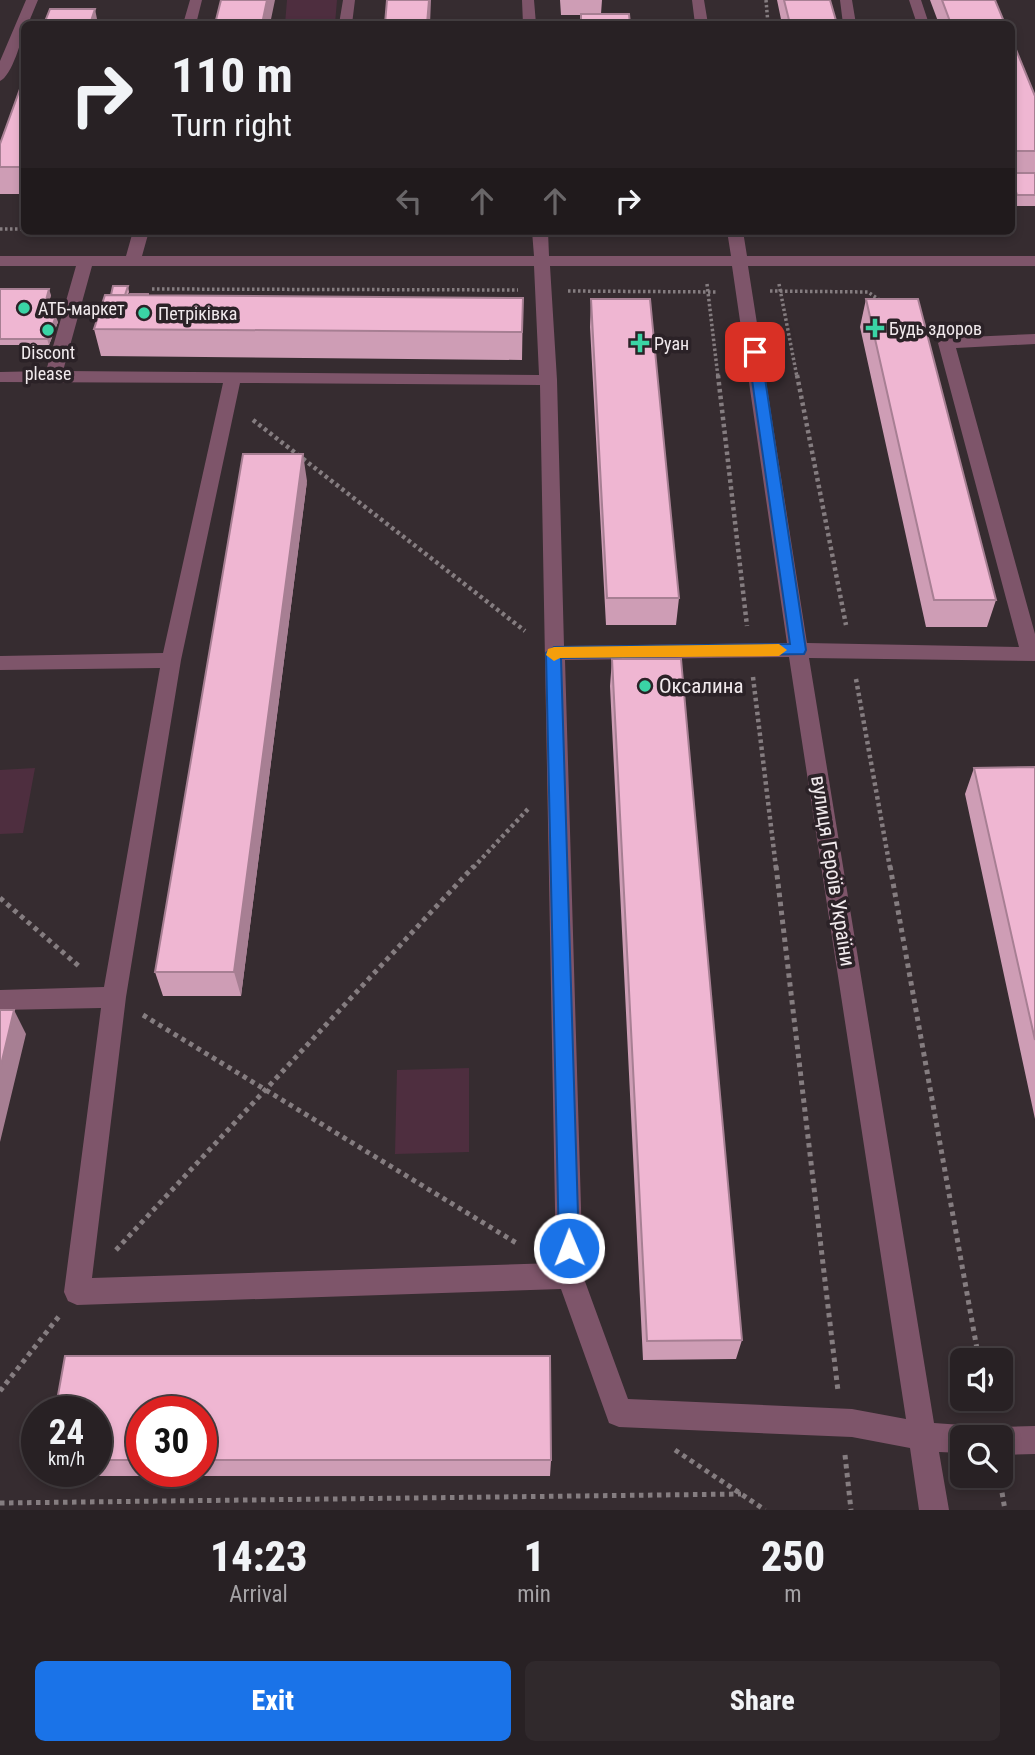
<!DOCTYPE html>
<meta charset="utf-8">
<style>
:root{--surface:#282124;--page:#30292c;--text:#f1f3f6;--muted:#a5a3a6;--line:#443e41;--accent:#1a73e8}
body{margin:0;font-family:"Roboto Condensed",sans-serif;background:var(--page);color:var(--text);height:100vh;display:flex;flex-direction:column;font-size:26px;white-space:nowrap}
*{box-sizing:border-box;margin:0}
p{font-size:23px;color:var(--muted)}
.icon{flex:none;width:38px;height:38px;fill:none;stroke:currentColor;stroke-width:2;stroke-linecap:round;stroke-linejoin:round}
.map{position:relative;height:1510px;overflow:hidden}
.panel{display:flex;flex-direction:column;background:var(--surface);flex:1}
.panel>*{flex:none}
.top-card{position:absolute;left:21px;top:21px;width:994px;height:214px;border-radius:10px;box-shadow:0 4px 10px #0003,0 0 0 2px var(--line);background:#282124;color:var(--text);overflow:hidden}
.fabs{position:absolute;left:950px;top:1348px;display:grid;gap:14px}
.fabs a{display:grid;place-items:center;width:63px;height:63px;border-radius:10px;background:var(--surface);box-shadow:0 4px 10px #0003,0 0 0 2px var(--line);font-size:35px}
.speed{position:absolute;left:21px;top:1396px;display:flex;gap:14px;font-size:35px;font-weight:700;text-align:center}
.speed>*{display:grid;place-content:center;width:91px;height:91px;border-radius:50%;background:var(--surface);box-shadow:0 4px 10px #0003,0 0 0 2px var(--line);line-height:1}
.speed small{font-size:18px;font-weight:400}
.speed .limit{border:10px solid #d22;background:#fff;color:#111}
.pin{position:absolute;display:grid;place-items:center;width:60px;height:60px;color:#fff;margin:-30px;border-radius:14px;box-shadow:0 4px 10px #0006}
.me{position:absolute;width:77px;margin:-38px;rotate:359deg;stroke-linejoin:round;filter:drop-shadow(0 0 5px #0008)}
.turn{display:flex;align-items:center;gap:24px;height:147px;padding:0 35px;font-size:32px}
.turn .icon{width:91px;height:91px;stroke-width:2.5}
.turn b{display:block;font-size:49px;line-height:60px}
.lanes{display:flex;align-items:center;height:66px;padding:0 35px;background:#0003;justify-content:center;gap:35px;direction:ltr}
.lanes .off{opacity:.35}
.eta{display:flex;justify-content:space-evenly;align-items:center;height:119px;text-align:center}
.eta b{font-size:42px;font-weight:800;line-height:49px}
.cta{display:flex;gap:14px;margin-top:auto;padding:14px 35px}
.cta a{flex:1;height:80px;border-radius:10px;background:var(--accent);color:#fff;font-size:28px;font-weight:800;line-height:80px;text-align:center}
.cta a+a{background:var(--page);color:var(--text)}
.map>svg:first-child{display:block}
</style>
<div class="map">
<svg width="1035" height="1510" viewBox="0 0 1035 1510">
<rect width="100%" height="100%" fill="#362c30"/>
<!-- green -->
<path fill="#4e2e3f" d="M287,0H337L335,24H285Z
M35,768L23,833L0,834V770Z
M469,1068V1152L395,1154L397,1070Z"/>
<g fill="none" stroke-linecap="round" stroke-linejoin="round">
<!-- path-far2 -->
<path stroke="#857d80" stroke-width="3.5" stroke-dasharray="2.5 2.5" stroke-linecap="butt" d="M766,0L768,24
M0,229H24
M293,231L513,233
M567,233H594
M707,284L718,377
M779,284L797,377
M152,289L518,290
M568,291L717,292
M770,291L868,292L881,301"/>
<!-- path-far1 -->
<path stroke="#857d80" stroke-width="4.5" stroke-dasharray="3.5 3.5" stroke-linecap="butt" d="M718,375L747,626
M797,375L846,625
M253,420L525,631
M753,677L776,868
M856,679L890,868
M473,868L528,809"/>
<!-- path -->
<path stroke="#857d80" stroke-width="5" stroke-dasharray="4.5 4.5" stroke-linecap="butt" d="M776,866L838,1391
M890,866L979,1360
M0,898L81,968
M143,1015L518,1244
M116,1250L474,866
M0,1391L60,1315
M985,1398L988,1412
M675,1450L765,1510
M845,1455L851,1510
M999,1475L1005,1510
M0,1503L741,1494"/>
<!-- minor -->
<path fill="#7e556a" fill-rule="evenodd" d="M26,0H38L28,24H24C24,37 11,77 0,81V61Z
M190,0H202L196,24H183Z
M343,0H355L352,24H339Z
M522,0H534L536,24H523Z
M692,0H704L708,24H695Z
M840,0H852L856,24H843Z
M909,0H921L929,24H917Z
M615,20H670L677,24H608Z
M133,231H149L142,256H534L532,231H548L549,256H731L727,231H743L747,256H1035V266H748L807,643L1019,647L938,343L946,338L1035,334V344L956,348L1035,634V661L809,658L934,1423L962,1425L972,1429L975,1437H962V1453L939,1452L949,1510H919L910,1448L852,1437L619,1427L609,1423L561,1289L77,1305L68,1301L64,1292L101,1008L0,1010V990L104,987L160,668L0,670V656L163,653L223,383L0,382V372L46,371L76,266H0V256H126ZM92,266H534L539,375L63,371ZM550,266H732L787,643L564,646L557,380ZM240,383L540,385L556,1263L92,1278L126,997L181,660ZM789,657L906,1419L852,1409L628,1399L583,1276L565,660Z
M1035,1426V1454L1001,1455V1437H989L991,1431L1001,1427Z"/>
</g>
<!-- wall -->
<path fill="#ce9db5" fill-rule="evenodd" d="M560,0H602L601,14L630,24H580L581,15H561Z
M777,0H830L837,24H782Z
M930,0H995L1005,24H939Z
M1012,40L1035,96V172H1012Z
M24,78V194H0V144Z
M1012,173H1035V206H1014L1012,199Z
M128,286L129,292L128,295L523,298L522,360L101,356L94,329L111,295Z
M0,289L51,295L45,315L58,322L49,345H0Z
M591,299L679,598L676,625H606L590,327Z
M866,299L996,600L987,627H926L860,327Z
M307,481L241,996H163L155,972Z
M612,659L742,1340L736,1359L643,1360L610,686Z
M1035,767V1119L965,794L974,768Z
M65,1356H550L551,1460L550,1476H59L55,1472H96V1412H55ZM142,1412H201V1472H142Z"/>
<!-- shaded-wall -->
<path fill="#a77f93" d="M267,0H275L270,24H262Z
M429,0H431L430,24H427Z
M95,9L98,24H90Z
M49,289L51,295L44,321L42,315Z
M56,316L58,322L49,345L47,339Z
M303,454L307,481L241,996L234,972Z
M14,1010L26,1034L0,1142V1069Z"/>
<!-- building -->
<path fill="#efb6d2" stroke="#a77f93" stroke-width="2" d="M221,0H267L262,24H215Z
M387,0H429L427,24H385Z
M784,0H830L837,24H790Z
M942,0H995L1005,24H951Z
M50,9H95L90,24H44Z
M581,14H629L630,24H581Z
M1012,40L1035,96V151H1012Z
M24,78V167H0V144Z
M1012,173H1035V195H1017L1012,179Z
M113,286H128L125,295H111Z
M0,289H49L42,315L56,316L47,339H0Z
M130,294H148V295H129Z
M105,295L523,298L522,332L94,329Z
M591,299H650L679,598H607Z
M866,299H918L996,600H934Z
M243,454H303L234,972H155Z
M612,659H681L742,1340L647,1341Z
M1035,767V1040L974,768Z
M0,1010H14L0,1069Z
M65,1356H550L551,1460H201V1412H142V1460H96V1412H55Z"/>
<!-- route -->
<path fill="#1a73e8" stroke="#114b97" stroke-width="2" d="M755,348L761,352L806,650L804,654L561,658L579,1248L576,1255L569,1258L562,1255L559,1248L546,653L554,647L790,644L748,352Z"/>
<!-- slow -->
<path fill="#f59e0b" d="M779,644L787,650L779,656L560,658L554,661L546,655L548,649L554,647Z"/>
<!-- markers -->
<g fill="#3ad4a5" stroke="#2b2227" stroke-width="2.5">
<circle cx="24" cy="308" r="7"/>
<circle cx="144" cy="313" r="7"/>
<path d="M871.5 317.5h7v7h7v7h-7v7h-7v-7h-7v-7h7z"/>
<circle cx="48" cy="330" r="7"/>
<path d="M636.5 332.5h7v7h7v7h-7v7h-7v-7h-7v-7h7z"/>
<circle cx="645" cy="686" r="7"/>
</g>
<g text-anchor="middle" dominant-baseline="central" stroke-width="7" stroke-linejoin="round" paint-order="stroke">
<!-- far-poi labels -->
<g font-size="18" fill="#f1eaed" stroke="#2b2227" text-anchor="start">
<text x="38" y="308">АТБ-маркет</text>
<text x="158" y="313">Петріківка</text>
<text x="889" y="328">Будь здоров</text>
<text x="654" y="343">Руан</text>
<text x="48" y="352" text-anchor="middle">Discont<tspan x="48" dy="21">please</tspan></text>
</g>
<!-- poi labels -->
<g font-size="21" fill="#f1eaed" stroke="#2b2227" text-anchor="start">
<text x="659" y="686">Оксалина</text>
</g>
<!-- street labels -->
<g font-size="21" fill="#f1eaed" stroke="#2b2227">
<text transform="translate(833 871) rotate(81)">вулиця Героїв України</text>
</g>
</g>
</svg>
<div class="fabs">
<a><svg class="icon" aria-label="sound" viewBox="0 0 24 24"><path d="M4 9h4l5-4v14l-5-4H4zM17 9q2 3 0 6"/></svg></a>
<a><svg class="icon" aria-label="search" viewBox="0 0 24 24"><circle cx="10" cy="10" r="6"/><path d="M15 15l6 6"/></svg></a>
</div>
<div class="speed"><div>24<small>km/h</small></div><div class="limit">30</div></div>
<div class="pin" style="left:755px;top:352px;background:#d93025"><svg class="icon" aria-label="arrive" viewBox="0 0 24 24"><path d="M6 21V4h12l-3 4 3 4H6"/></svg></div>
<svg class="me" style="left:569px;top:1248px" viewBox="-20 -20 40 40"><circle r="17" fill="#1a73e8" stroke="#fff" stroke-width="3"/><path d="M0-11L8 9 0 5-8 9z" fill="#fff"/></svg>
<div class="top-card">
<div class="turn"><svg class="icon" aria-label="right" viewBox="0 0 24 24"><path d="M7 20v-9h11M14 6l5 5-5 5"/></svg><div><b>110 m</b>Turn right</div></div>
<div class="lanes"><svg class="icon off" aria-label="left" viewBox="0 0 24 24"><path d="M17 20v-9H6M10 6l-5 5 5 5"/></svg><svg class="icon off" aria-label="ahead" viewBox="0 0 24 24"><path d="M12 20V5M6 11l6-6 6 6"/></svg><svg class="icon off" aria-label="ahead" viewBox="0 0 24 24"><path d="M12 20V5M6 11l6-6 6 6"/></svg><svg class="icon" aria-label="right" viewBox="0 0 24 24"><path d="M7 20v-9h11M14 6l5 5-5 5"/></svg></div>
</div>
</div>
<section class="panel">
<div class="eta">
<div><b>14:23</b><p>Arrival</p></div>
<div><b>1</b><p>min</p></div>
<div><b>250</b><p>m</p></div>
</div>
<div class="cta"><a>Exit</a><a>Share</a></div>
</section>
